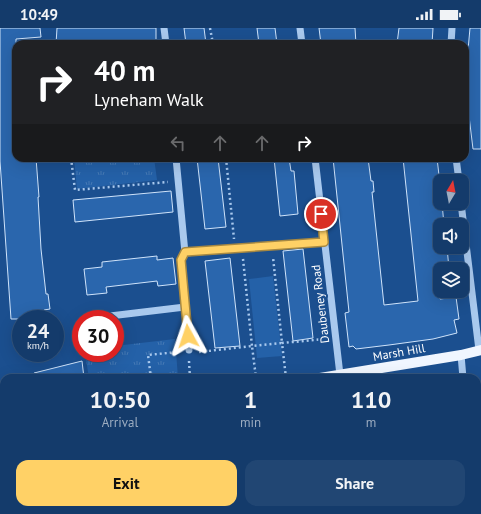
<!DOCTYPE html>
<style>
:root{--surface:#143b6b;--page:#214673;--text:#f1f3f6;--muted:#9dadc1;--line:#33557e;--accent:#ffd166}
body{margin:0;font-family:"PT Sans",sans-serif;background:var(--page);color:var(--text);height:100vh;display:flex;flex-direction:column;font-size:15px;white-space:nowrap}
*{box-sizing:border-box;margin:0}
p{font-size:13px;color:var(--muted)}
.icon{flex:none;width:22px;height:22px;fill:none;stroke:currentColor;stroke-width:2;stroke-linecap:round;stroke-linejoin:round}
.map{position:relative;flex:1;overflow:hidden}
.details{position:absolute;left:0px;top:346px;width:481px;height:140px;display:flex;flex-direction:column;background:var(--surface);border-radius:12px 12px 0 0;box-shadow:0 4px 16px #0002,0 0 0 1px var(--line)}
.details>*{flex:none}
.guide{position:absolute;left:12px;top:12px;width:457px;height:122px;border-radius:12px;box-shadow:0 4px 16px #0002,0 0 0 1px var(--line);background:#202124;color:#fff;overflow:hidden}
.needle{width:26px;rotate:10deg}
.buttons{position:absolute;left:433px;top:146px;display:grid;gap:8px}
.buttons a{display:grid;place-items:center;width:36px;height:36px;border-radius:8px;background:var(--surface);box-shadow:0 4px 16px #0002,0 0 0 1px var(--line);font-size:20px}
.speed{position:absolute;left:12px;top:282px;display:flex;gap:8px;font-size:20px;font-weight:700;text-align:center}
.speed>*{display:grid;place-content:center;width:52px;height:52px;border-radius:50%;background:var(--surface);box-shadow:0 4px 16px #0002,0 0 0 1px var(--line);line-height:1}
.speed small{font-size:10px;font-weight:400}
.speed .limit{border:6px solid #d22;background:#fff;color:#111}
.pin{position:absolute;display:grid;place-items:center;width:34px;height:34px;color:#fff;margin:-17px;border:2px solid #fff;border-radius:50%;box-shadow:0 1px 4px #0007}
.me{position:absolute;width:44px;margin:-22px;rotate:355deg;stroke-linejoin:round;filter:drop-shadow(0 0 3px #0008)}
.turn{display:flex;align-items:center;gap:14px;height:84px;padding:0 16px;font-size:18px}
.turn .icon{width:52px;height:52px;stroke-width:2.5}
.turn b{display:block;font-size:28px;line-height:34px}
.lanes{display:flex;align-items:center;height:38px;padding:0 16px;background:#0003;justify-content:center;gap:20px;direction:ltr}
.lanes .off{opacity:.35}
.eta{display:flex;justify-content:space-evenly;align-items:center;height:68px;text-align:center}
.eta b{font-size:24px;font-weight:700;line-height:28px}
.button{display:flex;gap:8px;margin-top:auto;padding:8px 16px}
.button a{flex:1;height:46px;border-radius:12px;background:var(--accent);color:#111;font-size:16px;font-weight:700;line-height:46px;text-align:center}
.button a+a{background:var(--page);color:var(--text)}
.status{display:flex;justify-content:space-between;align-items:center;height:28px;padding:0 20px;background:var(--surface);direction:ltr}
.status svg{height:11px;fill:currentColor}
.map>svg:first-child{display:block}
</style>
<div class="status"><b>10:49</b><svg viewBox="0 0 49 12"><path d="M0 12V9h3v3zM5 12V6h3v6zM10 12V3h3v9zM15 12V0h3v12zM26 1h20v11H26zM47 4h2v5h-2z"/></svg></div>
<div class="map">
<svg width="481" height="486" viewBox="0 0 481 486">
<defs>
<pattern id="park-tufts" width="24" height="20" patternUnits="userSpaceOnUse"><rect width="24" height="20" fill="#2461a8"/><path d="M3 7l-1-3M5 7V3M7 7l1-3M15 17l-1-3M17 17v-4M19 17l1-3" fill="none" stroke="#4579b5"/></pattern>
</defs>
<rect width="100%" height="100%" fill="#1b4f8f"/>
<!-- green -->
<path fill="#2461a8" d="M273,248L282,328L257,330L249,251Z"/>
<!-- park -->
<path fill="url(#park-tufts)" d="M74,130H154L157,152L77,161Z
M175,311L178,350H89L85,325H115V318Z"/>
<!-- building -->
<path fill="#2a66ad" stroke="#cfe3fa" d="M0,0H40L41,9L16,11V130H22V131L36,130L39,169H38L41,221L46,266H48L50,281L44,282L45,291H11L0,133Z
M57,0H156V16H56Z
M184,0H204L206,16H186Z
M257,0H275L277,16H259Z
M319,0H355L356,16H321Z
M399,0H433L432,16H397Z
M470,0H481V121H473L465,55Z
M197,130H218L226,199L205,201Z
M274,130H289L291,143H294L298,186L280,188Z
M333,130H368L371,153H373L374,164H372L384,277L418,273L403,130H437L440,156V175H442L444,197H440V219H447L449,241H440V271L456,269L459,291L454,292L457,305L433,311L389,317L356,321L353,318L349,319L345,285L349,284Z
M171,163L173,184L75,194L73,172Z
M303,221L313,310L293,313L283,223Z
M157,228V232L173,230L176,256L158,258L157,253L106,259L107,265L87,267L84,241L102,239V234Z
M230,230L240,318L215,320L205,233Z
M82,333L84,350H35L34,345Z"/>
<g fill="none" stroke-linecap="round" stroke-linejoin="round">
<!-- path -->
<path stroke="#a9c9ee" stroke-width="2.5" stroke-dasharray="2 3" stroke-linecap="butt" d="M210,0L213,16
M71,130L75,162L168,154
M226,130L234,211
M243,231L252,318L282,315L273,229
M199,324L252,318L256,350
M189,333L190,350
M151,350L148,327L178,324
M286,350L282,315L325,311
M386,482V486
M458,482V486
M244,484L274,482"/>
<!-- minor -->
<path stroke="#a9c9ee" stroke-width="7" d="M164,0L166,16
M300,0L302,16
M451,16L452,0
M176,130L185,225
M315,130L340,347
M456,130L459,153
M461,175L479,322
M185,225L324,214
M185,225L181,232L189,322
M85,291L185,279
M461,327L463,350
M234,482L235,486
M475,482V486"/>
<!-- major -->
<path stroke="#f0f6ff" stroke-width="10" d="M320,350L461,327L481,322"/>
<!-- highway -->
<path stroke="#fff" stroke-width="12" d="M0,399L4,398
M133,482L134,486"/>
</g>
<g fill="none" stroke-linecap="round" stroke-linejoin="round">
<!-- route casing -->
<g stroke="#a68842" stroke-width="10">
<path id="route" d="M188,308L181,232L185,224L324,214L321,186"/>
</g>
<!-- route -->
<use href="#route" stroke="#ffd166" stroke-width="7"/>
</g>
<g text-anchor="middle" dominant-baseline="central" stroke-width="4" stroke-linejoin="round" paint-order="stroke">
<!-- street labels -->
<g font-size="12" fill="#fff" stroke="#1b4f8f">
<text transform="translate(320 276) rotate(-97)">Daubeney Road</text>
<text transform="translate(399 324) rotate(-10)">Marsh Hill</text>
</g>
</g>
</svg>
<div class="buttons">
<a><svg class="needle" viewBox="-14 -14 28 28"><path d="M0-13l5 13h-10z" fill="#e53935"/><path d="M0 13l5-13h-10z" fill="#9dadc1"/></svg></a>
<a><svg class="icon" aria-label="sound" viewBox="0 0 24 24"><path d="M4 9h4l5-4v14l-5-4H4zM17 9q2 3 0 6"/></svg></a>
<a><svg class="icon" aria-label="layers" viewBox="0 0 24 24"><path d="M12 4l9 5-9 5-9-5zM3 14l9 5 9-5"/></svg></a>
</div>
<div class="speed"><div>24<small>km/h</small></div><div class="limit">30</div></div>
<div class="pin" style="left:321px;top:186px;background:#d93025"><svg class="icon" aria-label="arrive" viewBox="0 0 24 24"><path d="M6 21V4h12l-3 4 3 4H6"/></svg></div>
<svg class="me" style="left:188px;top:308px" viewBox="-20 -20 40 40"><path d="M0-17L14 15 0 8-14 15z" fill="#ffd166" stroke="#fff" stroke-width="4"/></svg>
<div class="guide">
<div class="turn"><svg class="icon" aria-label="right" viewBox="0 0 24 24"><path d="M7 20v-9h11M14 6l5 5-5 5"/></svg><div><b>40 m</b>Lyneham Walk</div></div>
<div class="lanes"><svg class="icon off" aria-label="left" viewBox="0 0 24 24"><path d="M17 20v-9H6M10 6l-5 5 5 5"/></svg><svg class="icon off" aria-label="ahead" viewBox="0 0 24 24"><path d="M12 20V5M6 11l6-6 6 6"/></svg><svg class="icon off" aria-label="ahead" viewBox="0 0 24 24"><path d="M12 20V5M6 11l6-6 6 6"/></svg><svg class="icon" aria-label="right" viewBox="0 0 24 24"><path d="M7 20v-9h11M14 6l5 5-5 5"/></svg></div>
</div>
<section class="details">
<div class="eta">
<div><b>10:50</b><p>Arrival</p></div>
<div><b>1</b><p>min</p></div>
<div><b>110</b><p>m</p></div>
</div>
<div class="button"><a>Exit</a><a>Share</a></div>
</section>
</div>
